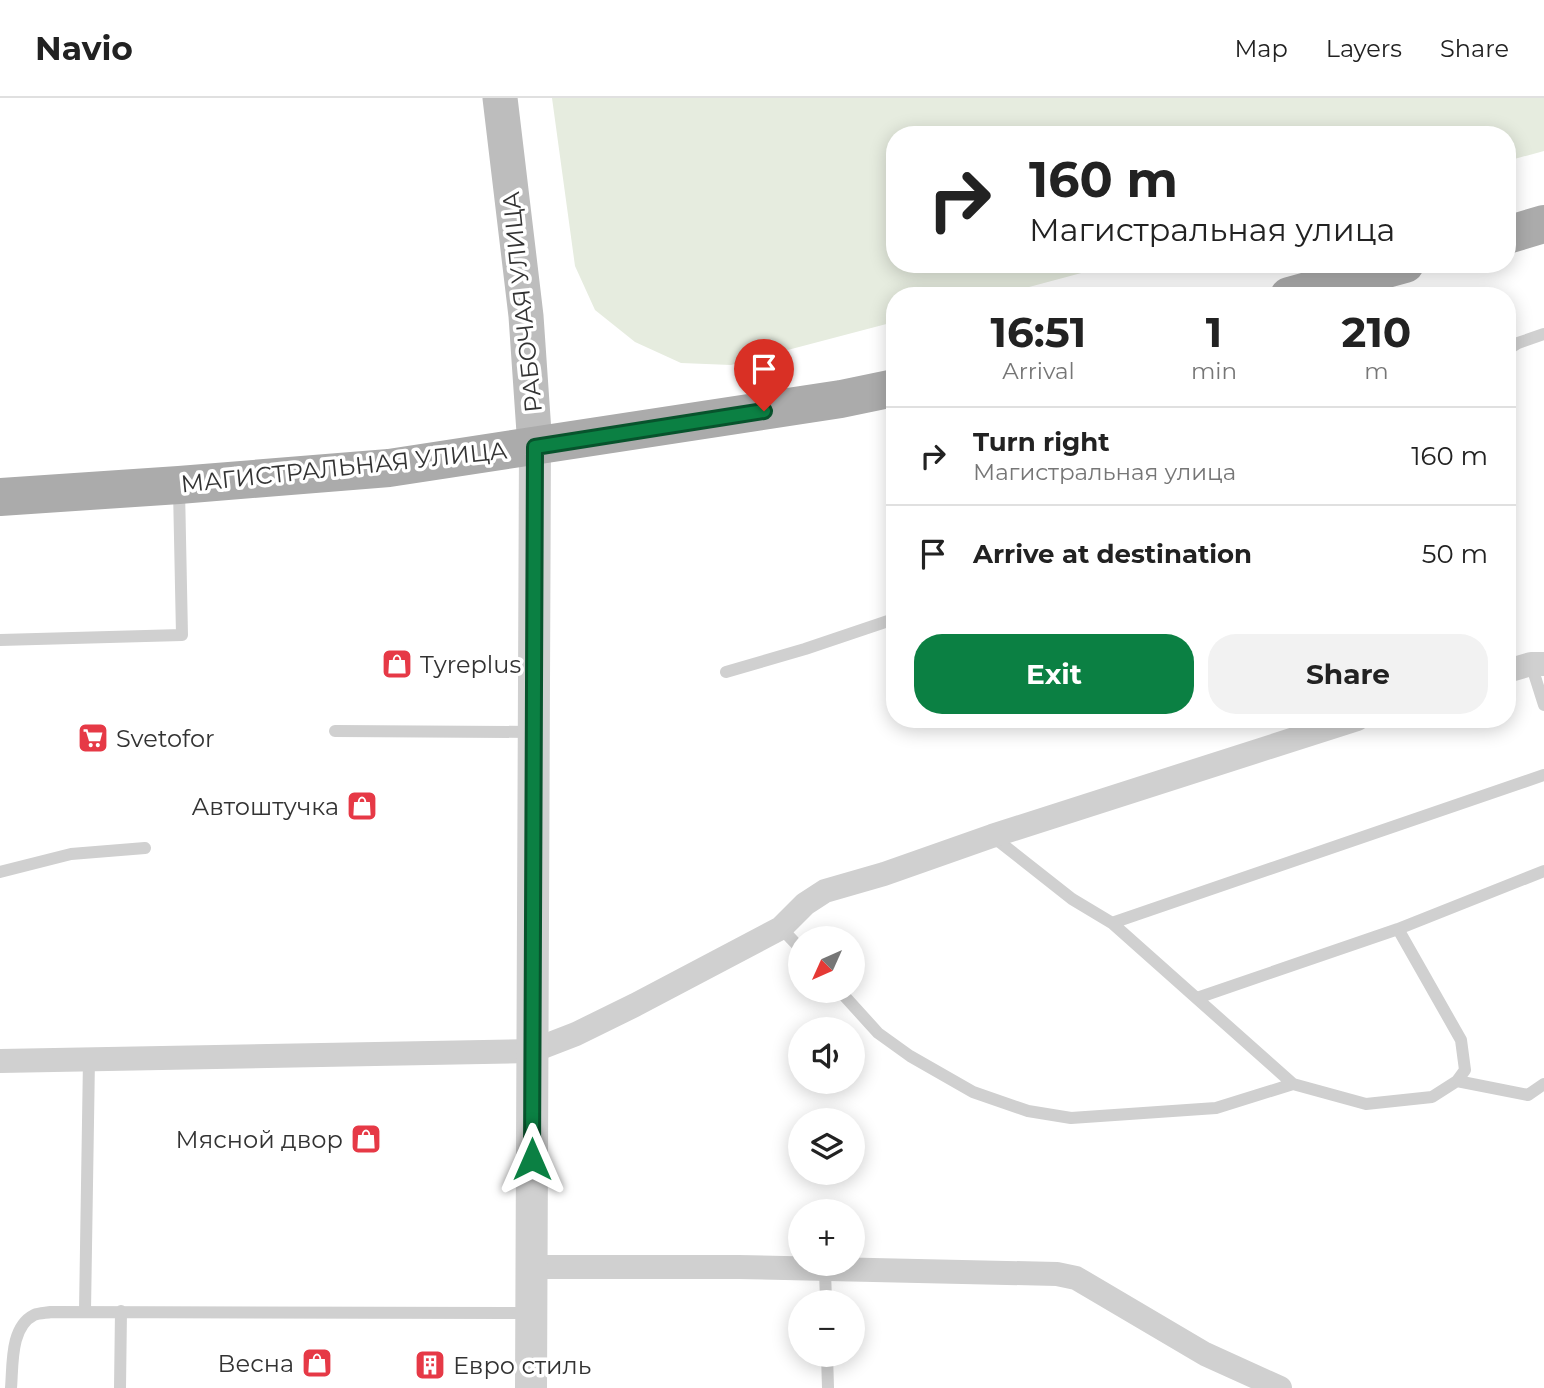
<!DOCTYPE html>
<meta charset="utf-8">
<style>
:root{--surface:#fff;--page:#f2f2f2;--text:#222;--muted:#767676;--line:#e0e0e0;--accent:#0b8043}
body{margin:0;font-family:Montserrat,sans-serif;background:var(--page);color:var(--text);height:100vh;display:flex;flex-direction:column;font-size:26px;white-space:nowrap}
*{box-sizing:border-box;margin:0}
p{font-size:23px;color:var(--muted)}
.icon{flex:none;width:38px;height:38px;fill:none;stroke:currentColor;stroke-width:2;stroke-linecap:round;stroke-linejoin:round}
.map{position:relative;flex:1;overflow:hidden}
.panel{position:absolute;left:886px;top:189px;width:630px;height:441px;display:flex;flex-direction:column;background:var(--surface);border-radius:28px;box-shadow:0 4px 18px #0003}
.panel>*{flex:none}
.hud{position:absolute;left:886px;top:28px;width:630px;height:147px;border-radius:28px;box-shadow:0 4px 18px #0003;background:#fff;color:var(--text);overflow:hidden}
.needle{width:46px;rotate:225deg}
.controls{position:absolute;left:788px;top:828px;display:grid;gap:14px}
.controls a{display:grid;place-items:center;width:77px;height:77px;border-radius:50%;background:var(--surface);box-shadow:0 4px 18px #0003;font-size:35px}
.pin{position:absolute;display:grid;place-items:center;width:60px;height:60px;color:#fff;margin:-72px -30px;border-radius:50% 50% 50% 0;rotate:-45deg;box-shadow:0 0 7px #0007}
.pin .icon{rotate:45deg}
.me{position:absolute;width:77px;margin:-38px;rotate:0deg;stroke-linejoin:round;filter:drop-shadow(0 0 5px #0008)}
.turn{display:flex;align-items:center;gap:24px;height:147px;padding:0 28px;font-size:32px}
.turn .icon{width:91px;height:91px;stroke-width:2.5}
.turn b{display:block;font-size:49px;line-height:60px}
.eta{display:flex;justify-content:space-evenly;align-items:center;height:119px;text-align:center}
.eta b{font-size:42px;font-weight:700;line-height:49px}
.primary-button{display:flex;gap:14px;margin-top:auto;padding:14px 28px}
.primary-button a{flex:1;height:80px;border-radius:28px;background:var(--accent);color:#fff;font-size:28px;font-weight:700;line-height:80px;text-align:center}
.primary-button a+a{background:var(--page);color:var(--text)}
ul{padding:0;list-style:none}
li{display:flex;align-items:center;gap:21px;height:98px;padding:0 28px;border-top:2px solid var(--line)}
li div{flex:1}
li b{display:block;font-size:26px}
li em{font-style:normal}
header{display:flex;align-items:center;gap:42px;box-sizing:border-box;height:98px;padding:0 35px;background:var(--surface);border-bottom:2px solid var(--line)}
header strong{font-size:33px}
nav{display:flex;gap:38px;margin-inline-start:auto;font-size:24px}
.map>svg:first-child{display:block}
</style>
<header>
<strong>Navio</strong>
<nav><a>Map</a><a>Layers</a><a>Share</a></nav>
</header>
<div class="map">
<svg width="1544" height="1290" viewBox="0 0 1544 1290">
<rect width="100%" height="100%" fill="#fff"/>
<!-- green -->
<path fill="#e6ecdf" d="M552,0H1544V53L1507,63V37H894V166H1115L996,198H894V224L731,267L681,265L635,244L595,212L575,168Z"/>
<g fill="none" stroke-linecap="round" stroke-linejoin="round">
<!-- service -->
<path stroke="#d0d0d0" stroke-width="12" d="M1507,252L1518,245L1544,236
M0,542L182,537L179,391
M1531,566L1544,607
M726,574L805,551L894,521
M335,633L533,634
M992,738L1072,801L1112,825L1293,986L1366,1006L1432,999L1457,983L1465,972L1461,942L1398,831
M0,774L71,756L145,750
M1112,825L1544,677
M781,830L800,850
M839,892L878,935L910,958L973,994L1028,1013L1071,1020L1216,1010L1293,986
M1197,900L1398,831L1544,773
M1457,983L1528,997L1544,986
M825,1172L826,1204
M85,1213L89,961
M827,1256L828,1290
M11,1290C13,1267 10,1229 34,1217C39,1215 46,1215 51,1214L531,1215
M120,1290L121,1213"/>
<!-- minor -->
<path stroke="#d0d0d0" stroke-width="24" d="M1507,573L1531,566H1544
M0,963L532,953L576,936L635,907L781,830L805,806L825,793L884,776L992,738L1357,621
M531,1169H739L1057,1176L1076,1180L1205,1256L1280,1290"/>
<!-- tertiary -->
<path stroke="#d0d0d0" stroke-width="32" d="M531,1290L535,349"/>
<!-- secondary -->
<path stroke="#bdbdbd" stroke-width="35" d="M500,0L526,218L535,349"/>
<!-- primary -->
<path stroke="#ababab" stroke-width="38" d="M1507,137L1544,126
M1289,198L1405,166
M0,399L179,387L389,370L841,301L894,290"/>
</g>
<g fill="none" stroke-linecap="round" stroke-linejoin="round">
<!-- route casing -->
<g stroke="#07532c" stroke-width="18">
<path id="route" d="M532,1061L535,349L764,313"/>
</g>
<!-- route -->
<use href="#route" stroke="#0b8043" stroke-width="12"/>
</g>
<!-- icons -->
<defs>
<g id="shop-square" transform="scale(1.575)"><rect x="-9" y="-9" width="18" height="18" rx="4" fill="#e63946" stroke="#fff"/><path d="M-5-2.5h2.3a2.7 3.5 0 0 1 5.4 0H5L5.5 6h-11ZM-1.5-2.5h3a1.5 2.3 0 0 0-3 0Z" fill="#fff"/></g>
<g id="supermarket-square" transform="scale(1.575)"><rect x="-9" y="-9" width="18" height="18" rx="4" fill="#e63946" stroke="#fff"/><path d="M-6-5.5h2.5l.6 2H6L4.5 2H-2.5L-4.4-4H-6ZM-1.5 3.2a1.3 1.3 0 1 0 .1 0ZM3 3.2a1.3 1.3 0 1 0 .1 0Z" fill="#fff"/></g>
<g id="building-square" transform="scale(1.575)"><rect x="-9" y="-9" width="18" height="18" rx="4" fill="#e63946" stroke="#fff"/><path d="M-4-6H4V6H1V3H-1V6H-4ZM-2.5-4.3h1.7v1.8h-1.7ZM.8-4.3h1.7v1.8H.8ZM-2.5-1h1.7V.8h-1.7ZM.8-1h1.7V.8H.8Z" fill="#fff"/></g>
</defs>
<g fill-rule="evenodd">
<use href="#shop-square" x="397" y="566"/>
<use href="#supermarket-square" x="93" y="640"/>
<use href="#shop-square" x="362" y="708"/>
<use href="#shop-square" x="366" y="1041"/>
<use href="#shop-square" x="317" y="1265"/>
<use href="#building-square" x="430" y="1267"/>
</g>
<g text-anchor="middle" dominant-baseline="central" stroke-width="7" stroke-linejoin="round" paint-order="stroke">
<!-- street labels -->
<g font-size="24" fill="#333" stroke="#fff">
<text transform="translate(522 204) rotate(-96)">РАБОЧАЯ УЛИЦА</text>
<text transform="translate(344 369) rotate(-6)">МАГИСТРАЛЬНАЯ УЛИЦА</text>
</g>
<!-- poi labels -->
<g font-size="24" fill="#333" stroke="#fff" text-anchor="start">
<text x="420" y="566">Tyreplus</text>
<text x="116" y="640">Svetofor</text>
<text x="339" y="708" text-anchor="end">Автоштучка</text>
<text x="343" y="1041" text-anchor="end">Мясной двор</text>
<text x="294" y="1265" text-anchor="end">Весна</text>
<text x="453" y="1267">Евро стиль</text>
</g>
</g>
</svg>
<div class="controls">
<a><svg class="needle" viewBox="-14 -14 28 28"><path d="M0-13l5 13h-10z" fill="#e53935"/><path d="M0 13l5-13h-10z" fill="#767676"/></svg></a>
<a><svg class="icon" aria-label="sound" viewBox="0 0 24 24"><path d="M4 9h4l5-4v14l-5-4H4zM17 9q2 3 0 6"/></svg></a>
<a><svg class="icon" aria-label="layers" viewBox="0 0 24 24"><path d="M12 4l9 5-9 5-9-5zM3 14l9 5 9-5"/></svg></a>
<a>+</a>
<a>−</a>
</div>
<div class="pin" style="left:764px;top:313px;background:#d93025"><svg class="icon" aria-label="arrive" viewBox="0 0 24 24"><path d="M6 21V4h12l-3 4 3 4H6"/></svg></div>
<svg class="me" style="left:532px;top:1061px" viewBox="-20 -20 40 40"><path d="M0-17L14 15 0 8-14 15z" fill="#0b8043" stroke="#fff" stroke-width="4"/></svg>
<div class="hud">
<div class="turn"><svg class="icon" aria-label="right" viewBox="0 0 24 24"><path d="M7 20v-9h11M14 6l5 5-5 5"/></svg><div><b>160 m</b>Магистральная улица</div></div>
</div>
<section class="panel">
<div class="eta">
<div><b>16:51</b><p>Arrival</p></div>
<div><b>1</b><p>min</p></div>
<div><b>210</b><p>m</p></div>
</div>
<ul>
<li><svg class="icon" aria-label="right" viewBox="0 0 24 24"><path d="M7 20v-9h11M14 6l5 5-5 5"/></svg><div><b>Turn right</b><p>Магистральная улица</p></div><em>160 m</em></li>
<li><svg class="icon" aria-label="arrive" viewBox="0 0 24 24"><path d="M6 21V4h12l-3 4 3 4H6"/></svg><div><b>Arrive at destination</b></div><em>50 m</em></li>
</ul>
<div class="primary-button"><a>Exit</a><a>Share</a></div>
</section>
</div>
